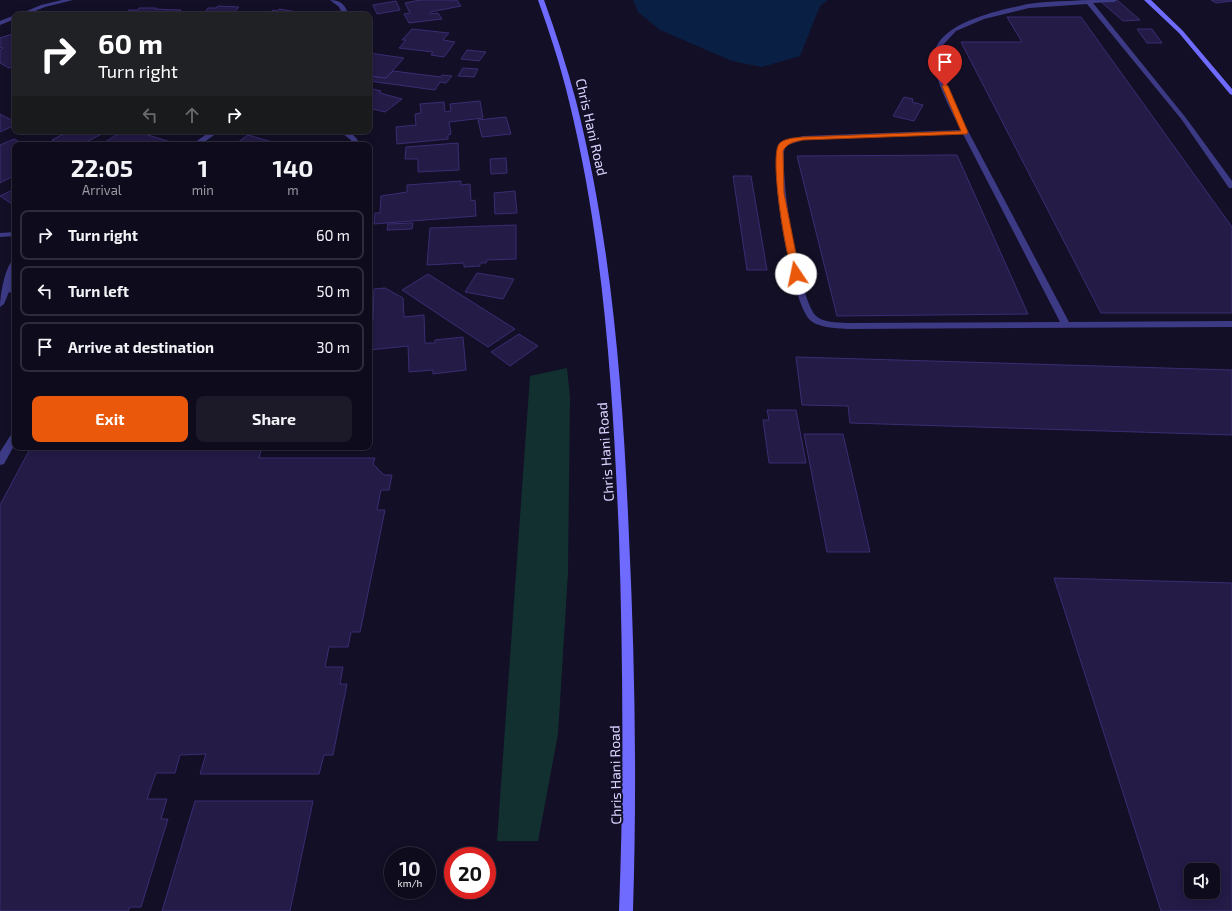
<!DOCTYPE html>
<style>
:root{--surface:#0e0b1c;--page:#1c1929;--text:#f1f3f6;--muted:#9b9ba3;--line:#2e2b3b;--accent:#ea580c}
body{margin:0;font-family:"Exo 2",sans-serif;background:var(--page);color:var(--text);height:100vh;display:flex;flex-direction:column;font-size:15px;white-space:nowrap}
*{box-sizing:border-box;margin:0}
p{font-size:13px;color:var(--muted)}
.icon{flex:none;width:22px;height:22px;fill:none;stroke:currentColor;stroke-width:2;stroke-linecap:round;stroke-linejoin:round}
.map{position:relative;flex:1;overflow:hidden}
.panel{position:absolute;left:12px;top:142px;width:360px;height:308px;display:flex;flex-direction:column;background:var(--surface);border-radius:8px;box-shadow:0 2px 10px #0003,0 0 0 1px var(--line)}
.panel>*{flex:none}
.hud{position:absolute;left:12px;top:12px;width:360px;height:122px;border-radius:8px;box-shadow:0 2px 10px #0003,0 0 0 1px var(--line);background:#202124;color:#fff;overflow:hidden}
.buttons{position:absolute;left:1184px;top:863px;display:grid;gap:8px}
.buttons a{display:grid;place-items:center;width:36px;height:36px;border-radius:8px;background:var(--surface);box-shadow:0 2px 10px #0003,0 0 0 1px var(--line);font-size:20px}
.speed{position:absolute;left:384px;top:847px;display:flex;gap:8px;font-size:20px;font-weight:700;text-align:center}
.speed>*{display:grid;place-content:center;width:52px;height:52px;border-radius:50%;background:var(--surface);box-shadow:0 2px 10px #0003,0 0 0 1px var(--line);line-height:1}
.speed small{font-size:10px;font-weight:400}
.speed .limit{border:6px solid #d22;background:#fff;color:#111}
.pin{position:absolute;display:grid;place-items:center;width:34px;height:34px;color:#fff;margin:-41px -17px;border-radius:50% 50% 50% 0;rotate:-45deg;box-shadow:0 0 4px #0007}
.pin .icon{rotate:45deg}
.me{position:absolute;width:44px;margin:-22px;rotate:349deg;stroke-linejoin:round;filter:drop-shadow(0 0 3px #0008)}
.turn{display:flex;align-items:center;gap:14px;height:84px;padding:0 20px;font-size:18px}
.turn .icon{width:52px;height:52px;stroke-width:2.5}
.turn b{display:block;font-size:28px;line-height:34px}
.lanes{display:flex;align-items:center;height:38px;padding:0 20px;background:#0003;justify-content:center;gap:20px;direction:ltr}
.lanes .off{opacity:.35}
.eta{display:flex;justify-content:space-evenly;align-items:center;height:68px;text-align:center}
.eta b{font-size:24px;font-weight:700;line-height:28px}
.cta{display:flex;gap:8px;margin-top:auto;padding:8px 20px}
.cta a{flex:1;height:46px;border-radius:8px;background:var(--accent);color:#fff;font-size:16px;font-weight:700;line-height:46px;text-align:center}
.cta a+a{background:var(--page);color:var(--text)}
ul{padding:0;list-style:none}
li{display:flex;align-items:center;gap:12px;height:50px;margin:0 8px 6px;padding:0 12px;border:2px solid var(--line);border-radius:8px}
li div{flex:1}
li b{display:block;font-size:15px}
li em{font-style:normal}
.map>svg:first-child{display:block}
</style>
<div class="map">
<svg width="1232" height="911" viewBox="0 0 1232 911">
<rect width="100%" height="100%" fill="#130f26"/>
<!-- green -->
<path fill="#12302f" d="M567,368L570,397L568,573L558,734L538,841H497L530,376Z"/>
<!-- water -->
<path fill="#0a1f44" d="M633,0H828L820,6L800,56L762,67L732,61L660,30L638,12Z"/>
<!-- building -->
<path fill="#241b47" stroke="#3b2d73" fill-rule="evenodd" d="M420,0H457L461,6L430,12L431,14L438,13L442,19L409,23L404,14L410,13L405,3Z
M1099,0H1117L1140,20L1123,21Z
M1211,0H1232V1L1216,3Z
M396,1L400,10L377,14L373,5Z
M218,6L239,7L232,15H202L208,8H216Z
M139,8H156L155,9L181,10L177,15H125L129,10H138Z
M279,9L297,12L293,15H267L273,10L277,11Z
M1007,17H1081L1232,227V313H1101L961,42H1022Z
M412,29L449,33L443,40L455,42L444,57L431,55L433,52L399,48L406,40H402Z
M1137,29H1152L1162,43H1147Z
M15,33V66L9,68L0,63V50L3,48L0,47V38Z
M467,50L486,52L479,61L461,59Z
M369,53L404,58L386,78L369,76Z
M463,68L478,69L474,77L458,76Z
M393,71L441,77L442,75L452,76L446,83L440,82L435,90L369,81V76L386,78Z
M369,88L381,91L380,93L402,99L385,112L369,108Z
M904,97L913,99L912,102L923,105L914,121L893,116Z
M480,101L483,118L449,122L451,134L448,135V139L397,144L396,127L416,125L415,114L421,113L420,104L444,102L445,112L451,111L450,104Z
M0,114L15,122V125L0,132Z
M506,117L511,134L482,137L478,120Z
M69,131H97L102,134L80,145H63L52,140Z
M123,131L134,134L138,132L174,143L172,145H100Z
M248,135L279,144L285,145H234Z
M14,139L25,145H15V175L0,183V145Z
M458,143L459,170L418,172V159H405L406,147Z
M957,155L1028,314L837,316L797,156Z
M506,158L507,173L491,174L490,159Z
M733,176H751L767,270H747Z
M461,181V185L470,184L471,201L475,200L476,216L374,224L375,213H380L381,196L407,192V185Z
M15,189V206L0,196Z
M515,191L517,213L495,214L494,193Z
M413,223L412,229L387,230L388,224Z
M516,225V259L487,260L486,263H480V266L464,267V263L427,265L430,228Z
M477,273L514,279L503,299L465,292Z
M428,274L515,329L488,347L402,290Z
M385,288L403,298L404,317L424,315L425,343H435V340L463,337L466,370L433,374V370L409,372L408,346L369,350V320H373L374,289Z
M519,334L538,346L510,366L491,352Z
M796,357L1232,370V435L850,423L848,406L802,405Z
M767,410H796L806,463H769L763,420H769Z
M804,434H843L870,552H827Z
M31,447H262L259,458H375L373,464L384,475H392L389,490H381L377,510H385L360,632H351L348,647H329L325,667H343L340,684H347L333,755H324L319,774H200L206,754L180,755L175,773H156L147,799H167L161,819H168L141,907H130L128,911H0V505Z
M1054,578L1232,583V911H1161ZM1191,870H1213V892H1191Z
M195,801H313L290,911H162Z"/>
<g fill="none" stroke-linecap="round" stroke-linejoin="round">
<!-- lane -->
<path fill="#3d3a85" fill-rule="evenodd" d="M1089,0H1117L1114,2L1093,3L1186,118L1232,181V188H1229L1182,120L1087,4L1029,8L984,19L956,31L943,45L940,56L942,72L959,114L1069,322L1232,321V327L847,329C836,328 817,328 809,319C791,299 768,167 779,143L786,140L803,136L961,130C952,113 932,75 934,56C937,22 1001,10 1028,4C1048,1 1069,1 1089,0ZM963,134L1060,322L847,323C838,322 822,323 815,315C798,294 779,173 785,146L803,140Z
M15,259V274L11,286L15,288V294L9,292L4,304L0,307C0,297 5,263 15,259Z
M15,432V444L4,464L0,465V452L12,433Z"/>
<!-- street -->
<path fill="#3d3a85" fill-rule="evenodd" d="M62,0H73L45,7L25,15H17L41,5Z
M330,0C341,0 345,5 349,15H343L339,7Z
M15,15V19L0,25V21Z
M211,131H220L200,145H191Z
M339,131C350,131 356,135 360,145H352L351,140Z
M15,232V236L0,237V233Z"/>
<!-- secondary -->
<path fill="#6f6bff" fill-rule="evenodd" d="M538,0H544C556,33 567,67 576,101C612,243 623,391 629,537C635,661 637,786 633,911H619C624,786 623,661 619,537C613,391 604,243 569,101C561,67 550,34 538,0Z
M1144,0H1151L1183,31L1232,89V95L1230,94L1179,33Z"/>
</g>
<!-- route -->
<path fill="#ea580c" stroke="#983908" d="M945,84L948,86L968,132L967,134L803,140C794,142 787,143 783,151L784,193L800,274L799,276H794C786,260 769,157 779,144C784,138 795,138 803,137L961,131L942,86Z"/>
<g text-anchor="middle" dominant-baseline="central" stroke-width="4" stroke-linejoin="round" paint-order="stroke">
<!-- street labels -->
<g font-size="14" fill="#d9d4ff" stroke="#130f26">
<text transform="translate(592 127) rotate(77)">Chris Hani Road</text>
<text transform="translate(605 452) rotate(-94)">Chris Hani Road</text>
<text transform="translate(615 775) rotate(-91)">Chris Hani Road</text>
</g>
</g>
</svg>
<div class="buttons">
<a><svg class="icon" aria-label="sound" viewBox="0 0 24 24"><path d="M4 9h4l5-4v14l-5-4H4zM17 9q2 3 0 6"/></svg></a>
</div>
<div class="speed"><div>10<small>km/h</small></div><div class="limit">20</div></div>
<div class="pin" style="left:945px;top:86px;background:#d93025"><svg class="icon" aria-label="arrive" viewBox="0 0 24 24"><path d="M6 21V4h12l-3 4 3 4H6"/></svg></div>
<svg class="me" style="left:796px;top:274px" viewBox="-20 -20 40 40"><circle r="19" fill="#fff"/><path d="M0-13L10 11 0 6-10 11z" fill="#ea580c"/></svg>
<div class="hud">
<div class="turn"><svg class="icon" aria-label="right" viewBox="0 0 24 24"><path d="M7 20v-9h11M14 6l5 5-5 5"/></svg><div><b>60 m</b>Turn right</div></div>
<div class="lanes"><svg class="icon off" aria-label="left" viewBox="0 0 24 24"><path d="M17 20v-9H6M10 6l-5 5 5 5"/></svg><svg class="icon off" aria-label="ahead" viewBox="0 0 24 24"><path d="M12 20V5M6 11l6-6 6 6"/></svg><svg class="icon" aria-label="right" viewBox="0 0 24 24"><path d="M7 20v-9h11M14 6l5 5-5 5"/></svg></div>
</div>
<section class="panel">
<div class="eta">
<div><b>22:05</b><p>Arrival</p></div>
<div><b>1</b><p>min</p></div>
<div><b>140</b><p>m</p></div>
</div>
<ul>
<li><svg class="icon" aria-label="right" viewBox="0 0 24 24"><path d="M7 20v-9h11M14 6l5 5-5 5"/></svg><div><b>Turn right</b></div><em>60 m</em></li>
<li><svg class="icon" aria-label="left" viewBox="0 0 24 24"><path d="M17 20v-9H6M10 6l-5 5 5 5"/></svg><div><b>Turn left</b></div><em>50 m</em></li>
<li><svg class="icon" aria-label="arrive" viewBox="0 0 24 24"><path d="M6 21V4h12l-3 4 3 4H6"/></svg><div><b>Arrive at destination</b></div><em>30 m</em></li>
</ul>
<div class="cta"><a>Exit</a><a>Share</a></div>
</section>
</div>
